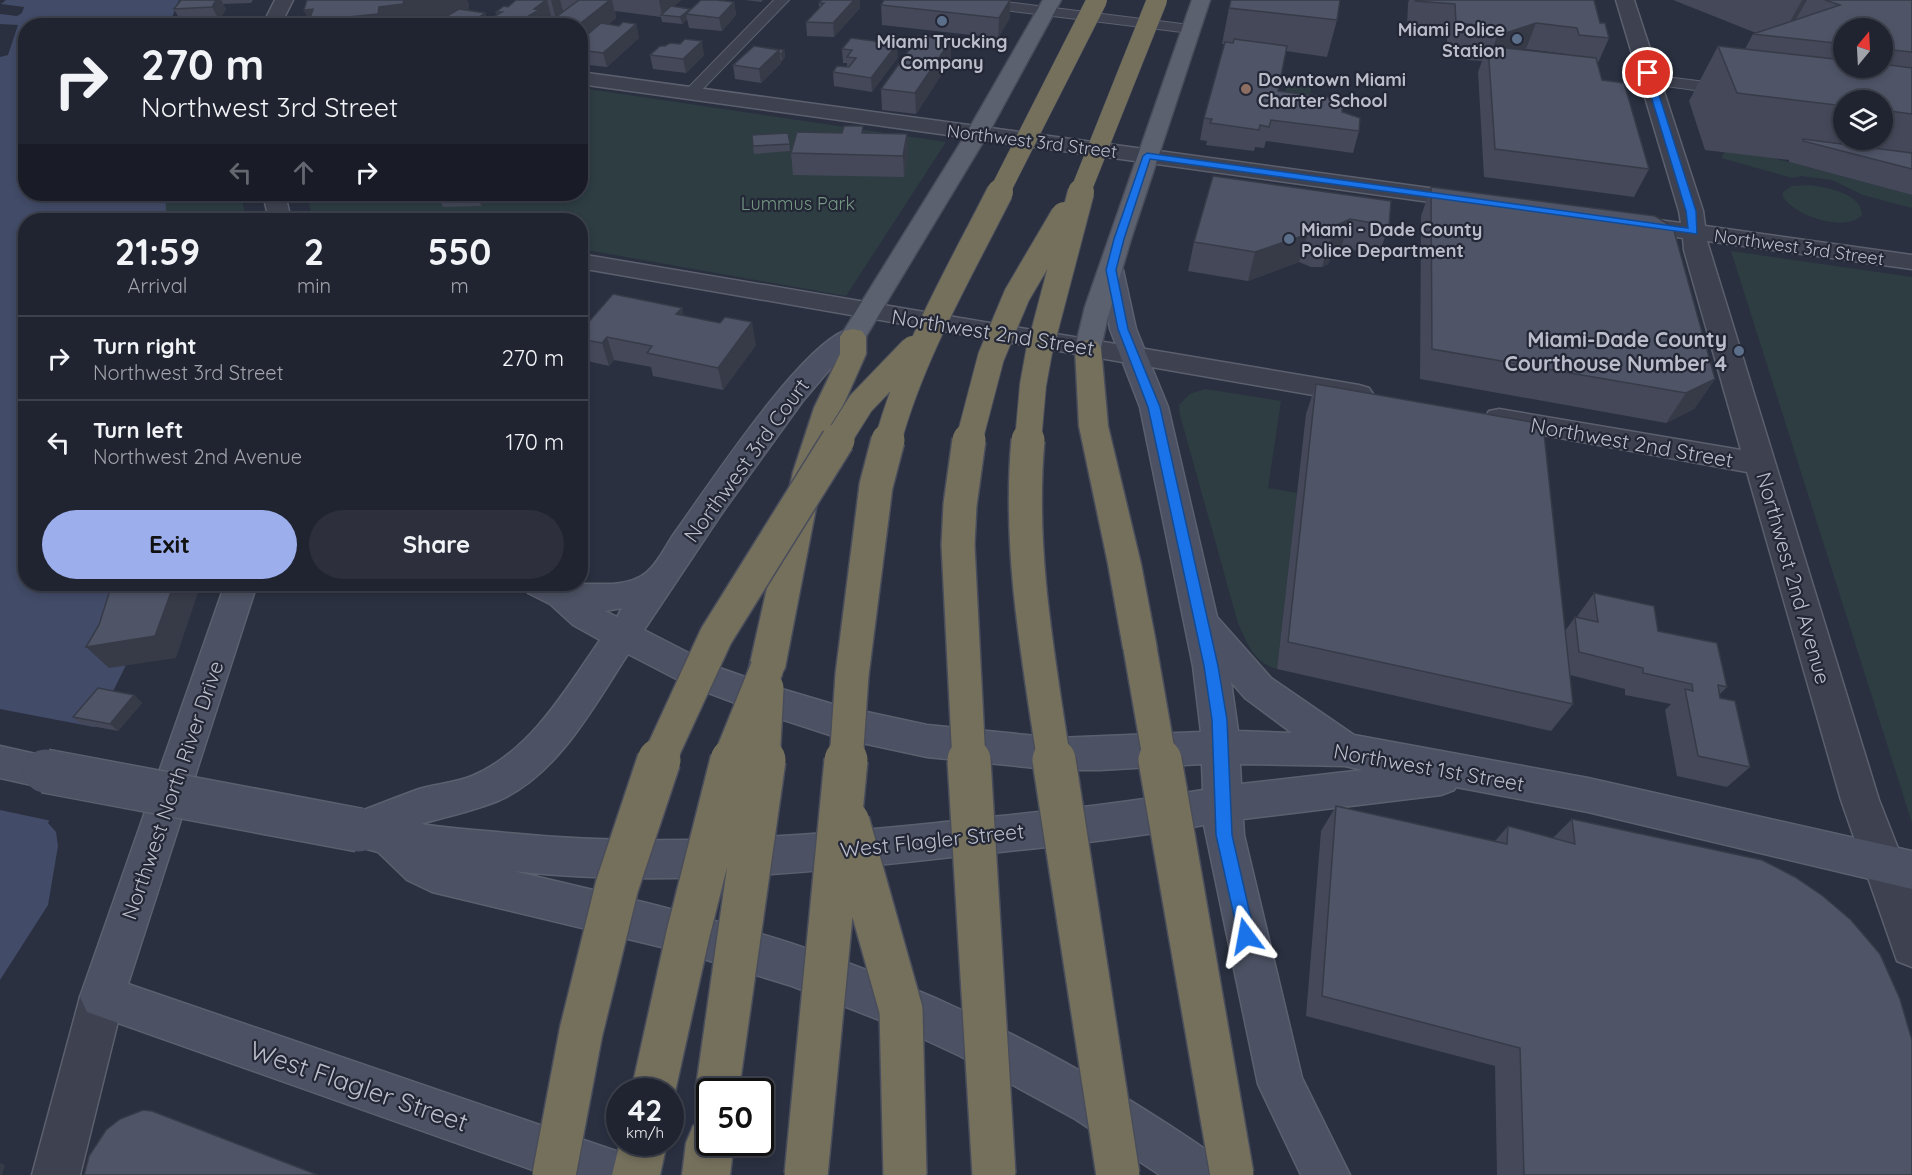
<!DOCTYPE html>
<style>
:root{--surface:#202430;--page:#2d303c;--text:#f1f3f6;--muted:#a2a4ab;--line:#3d414c;--accent:#9daeed}
body{margin:0;font-family:Quicksand,sans-serif;background:var(--page);color:var(--text);height:100vh;display:flex;flex-direction:column;font-size:22px;white-space:nowrap}
*{box-sizing:border-box;margin:0}
p{font-size:20px;color:var(--muted)}
.icon{flex:none;width:33px;height:33px;fill:none;stroke:currentColor;stroke-width:2;stroke-linecap:round;stroke-linejoin:round}
.map{position:relative;flex:1;overflow:hidden}
.details{position:absolute;left:18px;top:213px;width:570px;height:378px;display:flex;flex-direction:column;background:var(--surface);border-radius:24px;box-shadow:0 3px 9px #0003,0 0 0 2px var(--line)}
.details>*{flex:none}
.hud{position:absolute;left:18px;top:18px;width:570px;height:183px;border-radius:24px;box-shadow:0 3px 9px #0003,0 0 0 2px var(--line);background:#202430;color:var(--text);overflow:hidden}
.needle{width:39px;rotate:18deg}
.tools{position:absolute;left:1833px;top:18px;display:grid;gap:12px}
.tools a{display:grid;place-items:center;width:60px;height:60px;border-radius:50%;background:var(--surface);box-shadow:0 3px 9px #0003,0 0 0 2px var(--line);font-size:30px}
.speed{position:absolute;left:606px;top:1078px;display:flex;gap:12px;font-size:30px;font-weight:700;text-align:center}
.speed>*{display:grid;place-content:center;width:78px;height:78px;border-radius:50%;background:var(--surface);box-shadow:0 3px 9px #0003,0 0 0 2px var(--line);line-height:1}
.speed small{font-size:15px;font-weight:400}
.speed .limit{border:3px solid #111;border-radius:9px;background:#fff;color:#111}
.pin{position:absolute;display:grid;place-items:center;width:51px;height:51px;color:#fff;margin:-26px;border:3px solid #fff;border-radius:50%;box-shadow:0 2px 6px #0007}
.me{position:absolute;width:66px;margin:-33px;rotate:347deg;stroke-linejoin:round;filter:drop-shadow(0 0 4px #0008)}
.turn{display:flex;align-items:center;gap:21px;height:126px;padding:0 24px;font-size:27px}
.turn .icon{width:78px;height:78px;stroke-width:2.5}
.turn b{display:block;font-size:42px;line-height:51px}
.lanes{display:flex;align-items:center;height:57px;padding:0 24px;background:#0003;justify-content:center;gap:30px;direction:ltr}
.lanes .off{opacity:.35}
.eta{display:flex;justify-content:space-evenly;align-items:center;height:102px;text-align:center}
.eta b{font-size:36px;font-weight:700;line-height:42px}
.action{display:flex;gap:12px;margin-top:auto;padding:12px 24px}
.action a{flex:1;height:69px;border-radius:36px;background:var(--accent);color:#111;font-size:24px;font-weight:700;line-height:69px;text-align:center}
.action a+a{background:var(--page);color:var(--text)}
ul{padding:0;list-style:none}
li{display:flex;align-items:center;gap:18px;height:84px;padding:0 24px;border-top:2px solid var(--line)}
li div{flex:1}
li b{display:block;font-size:22px}
li em{font-style:normal}
.map>svg:first-child{display:block}
</style>
<div class="map">
<svg width="1912" height="1175" viewBox="0 0 1912 1175">
<rect width="100%" height="100%" fill="#2a3040"/>
<!-- green -->
<path fill="#2d3d42" d="M1288,77L1312,80L1310,99L1285,96Z
M581,88L946,142L846,296L581,249L580,220H313L307,194H580Z
M1725,152L1773,158L1912,195V208L1863,195L1832,180L1801,176L1792,178L1721,158Z
M1809,185C1825,187 1862,193 1862,215C1845,233 1795,216 1783,197V192L1792,186Z
M165,194H241L246,220H167Z
M1731,251L1912,277V823Z
M1205,389L1281,401L1268,488L1297,493L1277,669C1254,663 1247,643 1238,623L1180,415L1179,405L1190,394Z"/>
<!-- water -->
<path fill="#424b67" d="M6,0H179L169,25L26,26V194H165L167,220H26V584H139L121,647L126,665L48,823L56,832L58,846L48,905L0,980V57L8,55L18,25L0,24V14L17,16L22,13L24,7L1,4Z"/>
<!-- pier -->
<path fill="#2a3040" d="M0,709L99,728L52,821L0,810Z"/>
<g fill="none" stroke-linecap="round" stroke-linejoin="round">
<!-- minor casing -->
<g stroke="#5c606e" stroke-width="2">
<path id="minor" d="M774,0H789L695,97H685L682,94L685,91Z
M949,0H989L1190,25L1197,29L1190,33L956,4Z
M1650,75L1730,85L1738,90L1730,95L1645,83L1642,80L1645,77Z"/>
</g>
<!-- tertiary casing -->
<g stroke="#5c606e" stroke-width="3">
<path id="tertiary" d="M275,0H293L280,26H262Z
M1616,0H1634L1703,211L1705,226L1912,255V269L1707,241L1879,800L1912,884V967L1897,961L1841,800L1747,472L1499,427L1489,425L1485,418L1489,411L1499,409L1741,450L1684,250L1683,238L1628,230L1620,228L1616,223L1620,218L1628,216L1681,223L1679,211Z
M580,72L1473,194L1481,196L1484,201L1481,206L1473,208L580,84Z
M263,194H285L291,220H269Z
M580,254L1359,385L1369,388L1373,394L1369,400L1359,403L580,268Z
M102,975L117,982L124,997L80,1175H32L80,997L87,982Z"/>
</g>
<!-- secondary casing -->
<g stroke="#5c606e" stroke-width="3">
<path id="secondary" d="M1111,263L1120,265L1123,270L1136,329L1168,407L1217,617L1271,678L1354,735L1588,778L1912,851V889L1588,812L1456,787L1454,790L1441,795L1243,819L1244,835L1302,1078L1350,1175H1301L1258,1084L1204,825C1118,840 1030,849 943,858C800,874 656,887 513,871C606,893 699,914 790,943C943,992 1086,1066 1218,1158L1225,1175H1160L1075,1119L960,1056L900,1028L792,986L674,950L432,892L407,880L378,852L345,843L339,830L345,817C370,808 394,798 419,789C436,784 455,783 472,776C531,751 566,689 600,640L573,625L550,604L528,593L524,584H613C624,583 638,580 647,572C659,562 667,543 676,531C709,485 797,351 844,331C851,328 856,330 862,331L866,337L862,343L835,363L802,402L722,513L644,630L714,666L765,684L839,706L927,725L1057,738L1201,732L1193,666L1140,407L1110,329L1099,270L1102,265ZM622,608L617,617L605,611ZM628,654L690,686L762,713L839,738L927,757L1057,770H1100L1202,764L1203,790C1115,805 1026,813 937,823C791,838 645,848 498,832C472,830 446,828 421,824C448,816 474,811 500,800C559,773 594,706 628,654ZM1231,682L1245,698L1292,733L1238,731ZM1240,764L1345,766L1363,770L1241,784Z
M225,584H257L128,984L616,1151L633,1158L640,1175H547L87,1012L80,997Z
M0,746L58,759L64,771L58,783L45,788L0,778Z"/>
</g>
<!-- primary casing -->
<g stroke="#484b5a" stroke-width="3">
<path id="primary" d="M1043,0H1061L988,134L862,343L853,345L844,343L840,337L966,134Z
M1192,0H1210L1131,239L1107,320L1101,348L1097,354L1088,356L1079,354L1075,348L1085,307Z"/>
</g>
<!-- motorway casing -->
<g stroke="#494d5b" stroke-width="3">
<path id="motorway" d="M853,329L862,331L866,337V354L842,408L823,472L785,668L779,678L767,682L755,678L749,668L793,472L814,408L840,354V337L844,331Z
M1088,340L1097,342L1101,348L1108,426L1141,564L1157,648L1152,658L1140,662L1128,658L1123,648L1108,564L1079,426L1075,348L1079,342Z
M710,1119V1143H734L730,1175H682L686,1143L693,1126Z
M620,1142L667,1143L660,1175H612Z"/>
</g>
<!-- minor -->
<use href="#minor" fill="#3e4250" fill-rule="evenodd"/>
<!-- tertiary -->
<use href="#tertiary" fill="#3e4250" fill-rule="evenodd"/>
<!-- secondary -->
<use href="#secondary" fill="#4c5163" fill-rule="evenodd"/>
<!-- primary -->
<use href="#primary" fill="#5c6170" fill-rule="evenodd"/>
<!-- motorway -->
<use href="#motorway" fill="#75705c" fill-rule="evenodd"/>
<!-- secondary-bridge casing -->
<g stroke="#5c606e" stroke-width="46" stroke-linecap="butt">
<path id="secondary-bridge" d="M45,771L359,830"/>
</g>
<!-- motorway-bridge-far3 casing -->
<g stroke="#494d5b" stroke-width="21" stroke-linecap="butt">
<path id="motorway-bridge-far3" d="M999,193L1097,0
M1080,193L1157,0"/>
</g>
<!-- motorway-bridge-far2 casing -->
<g stroke="#494d5b" stroke-width="28" stroke-linecap="butt">
<path id="motorway-bridge-far2" d="M837,441L861,403L913,349
M888,441C912,353 959,273 1000,192
M969,441L991,357L1017,295L1064,215
M1028,441L1033,385L1039,352L1081,192"/>
</g>
<!-- motorway-bridge-far1 casing -->
<g stroke="#494d5b" stroke-width="36" stroke-linecap="butt">
<path id="motorway-bridge-far1" d="M969,440L960,505L958,545L969,762
M1028,440C1018,548 1038,656 1054,762
M1140,648L1160,762
M658,762L716,636L838,440
M731,762L735,747L767,668
M763,762L767,688
M846,762L852,675L876,486L888,440"/>
</g>
<!-- motorway-bridge casing -->
<g stroke="#494d5b" stroke-width="46" stroke-linecap="butt">
<path id="motorway-bridge" d="M969,760L994,1175
M1054,760L1118,1175
M1160,760L1232,1175
M848,822L901,1010L905,1175
M653,1092L688,934L732,760
M717,1092L764,760
M554,1175L581,1032L617,886L659,760
M806,1175L846,760"/>
</g>
<!-- secondary-bridge -->
<use href="#secondary-bridge" stroke="#4c5163" stroke-width="43"/>
<!-- motorway-bridge-far3 -->
<use href="#motorway-bridge-far3" stroke="#75705c" stroke-width="20"/>
<!-- motorway-bridge-far2 -->
<use href="#motorway-bridge-far2" stroke="#75705c" stroke-width="26"/>
<!-- motorway-bridge-far1 -->
<use href="#motorway-bridge-far1" stroke="#75705c" stroke-width="33"/>
<!-- motorway-bridge -->
<use href="#motorway-bridge" stroke="#75705c" stroke-width="43"/>
</g>
<!-- wall -->
<path fill="#444859" fill-rule="evenodd" d="M181,0H253L251,3L223,4L226,9L219,20L181,22L174,9Z
M307,0H467L469,5V10L485,13L487,20L497,15L496,12L508,7L516,0H681L673,7L690,10L734,2L736,15L722,31L689,28L687,19L682,24L662,22L661,17L615,11L616,18L609,24L619,26L636,24L639,38L607,67L580,64V26L436,22L414,25V26H311L304,10Z
M745,0H763L761,2Z
M1409,0H1594L1600,23L1609,38L1598,63L1602,80L1649,169L1634,197L1484,177L1478,72L1482,61L1467,60L1466,51L1447,49V30L1407,27L1408,3ZM1526,49L1566,54V55L1524,50Z
M1673,0H1912V195L1789,162V160L1705,150L1689,101L1718,46L1745,49L1753,34L1756,33ZM1844,28H1882V68H1844ZM1844,100H1882V140H1844Z
M819,3L860,8L834,37L807,36L806,22L819,8Z
M881,5L1010,18L998,38L882,25Z
M1229,8L1337,20L1327,57L1286,51L1278,91L1342,112L1359,131L1353,153L1266,141L1264,148L1255,147L1254,151L1206,145L1207,141L1200,140L1204,118L1225,44H1222Z
M680,44L704,55L686,73L653,69L650,55L665,46Z
M842,49L898,57L872,92L834,86L833,72L847,67V63H843Z
M784,50L785,57L782,61L780,60L781,63L761,83L735,79L733,65Z
M951,60L916,114L882,110L881,89Z
M788,133L790,151L754,154L753,146Z
M863,133L907,134L908,155L904,177L793,175L791,153Z
M1213,176L1389,226L1379,254L1341,248L1334,251L1328,264L1322,267H1311L1299,262L1248,281L1188,271L1194,242Z
M1431,187L1715,379L1694,409L1666,423L1420,379L1421,216Z
M437,194H487L481,206L443,207Z
M682,308L683,316L756,345L723,390L653,376L651,367L614,360L609,366L583,360L580,353V332Z
M1316,384L1565,631L1575,617L1578,618V615L1594,593L1658,631L1727,687L1720,694V698L1750,767L1727,787L1677,776L1665,710L1671,704L1625,695V689L1570,675L1573,704L1551,731L1277,669L1306,414Z
M134,695L142,703L118,731L81,724L73,717Z
M1336,806L1495,841L1508,826L1553,838L1572,819L1912,1175H1497L1495,1066L1306,1016L1321,831Z"/>
<!-- shaded-wall -->
<path fill="#373b48" d="M216,0H221L226,9L219,20L212,7Z
M404,0H467L469,5V11L460,20L414,25V26H311L304,10L379,7Z
M547,0L552,19L544,26H515V24Z
M551,0H560L564,15L556,20Z
M610,0H612L616,18L580,47V26H577Z
M659,0H681L664,15H662Z
M854,0H860V8L834,37L833,23Z
M1010,0V18L998,38L999,18Z
M1802,0H1807L1785,38H1781Z
M734,2L736,15L722,31L719,18Z
M690,9L691,15L686,14L687,19L682,24L680,17Z
M485,13L489,26H466Z
M1536,23L1526,49L1489,62V59L1497,36Z
M636,24L639,38L607,67L603,53Z
M951,40V60L916,114L915,93Z
M702,41L704,55L686,73L683,59Z
M897,44L898,57L872,92L871,78Z
M779,50L781,63L761,83L759,69Z
M784,50L785,57L782,61L781,54Z
M907,134L908,155L904,177L903,156Z
M477,194H487L481,206Z
M1350,219L1341,248L1334,251L1328,264L1322,267L1331,238L1337,225Z
M1308,234L1299,262L1248,281L1255,252Z
M682,308L687,330L676,314Z
M752,322L756,345L723,390L718,368Z
M607,337L614,360L609,366L602,343Z
M1715,379L1694,409L1666,423L1686,393Z
M580,390L585,403L580,409Z
M174,584H201L176,658L109,668L86,647Z
M134,695L142,703L118,731L110,724Z
M0,1163L5,1165L2,1175H0Z"/>
<!-- building -->
<path fill="#4f5467" stroke="#373b48" stroke-width="1.5" d="M181,0H216L212,7L174,9Z
M307,0H404L403,4L379,7L378,14L309,21L313,9L304,10Z
M516,0H546L534,9L539,10L515,24L520,25L518,26H477L502,12H496L504,6L508,7Z
M579,0H610L577,26H544Z
M701,0H717L734,2L719,18L686,14Z
M822,0H854L833,23L806,22L824,3H819Z
M884,0H1010L999,18L881,5Z
M1231,0H1340L1337,20L1229,8Z
M1415,0H1594L1600,23H1605L1609,38L1579,35L1577,28L1536,23L1497,36L1476,33V25L1456,23L1455,4L1415,1Z
M1825,0H1912V52L1882,49V28H1844V44L1753,34L1840,5Z
M671,6L690,9L680,17L661,15Z
M459,9L485,13L466,26H430Z
M623,22L636,24L603,53L580,50V41L601,23L619,26Z
M919,36L951,40L915,93L881,89Z
M851,38L897,44L871,78L833,72L837,66L849,67L856,58L847,57L852,50L842,49Z
M685,39L702,41L683,59L650,55L660,46H665L670,43L680,44Z
M1234,39L1287,46L1278,91L1343,99L1342,112L1360,118L1359,131L1271,120L1269,127L1260,125L1259,130L1210,123L1212,119L1204,118L1225,42L1233,43Z
M754,46L779,50L759,69L733,65Z
M1488,46L1596,58L1602,80L1624,83L1649,169L1495,149Z
M1718,46L1844,60V68H1882V64L1912,68V114L1882,110V100H1844V106L1737,93Z
M768,48L784,50L781,54L779,53V50Z
M844,126H863L862,133L907,134L903,156L791,153L797,132L842,133Z
M788,133L790,144L753,146L752,135Z
M1803,139L1912,153V169L1803,141Z
M1213,176L1391,201L1389,226L1350,219L1337,225L1340,230L1337,235L1331,238H1320L1308,234L1255,252L1194,242Z
M1431,187L1655,216L1673,227L1715,379L1686,393L1432,349Z
M613,294L682,308L676,314L720,323L725,317L752,322L718,368L647,353L652,346L607,337L602,343L580,339V332Z
M1316,384L1543,424L1573,704L1288,642Z
M112,584H174L155,636L86,647L99,625Z
M1594,593L1654,606L1658,631L1717,643L1727,687L1718,685L1720,698L1735,701L1750,767L1698,756L1685,689L1693,691L1692,684L1643,673V668L1579,652L1575,617L1598,622Z
M98,688L134,695L110,724L73,717Z
M1336,806L1507,844L1508,826L1575,844L1572,819L1762,860L1795,877L1823,896L1851,920L1880,954L1900,999L1912,1040V1175H1524L1520,1048L1322,996Z
M143,1110L152,1111L318,1175H84L89,1156L106,1130L120,1119Z"/>
<!-- route -->
<path fill="#1a73e8" stroke="#114b97" stroke-width="1.5" d="M1648,70L1652,73L1696,211L1697,234L1150,159L1124,239L1116,270L1128,329L1160,407L1218,666L1227,720L1232,835L1255,936L1252,943L1246,945L1240,943L1216,835L1212,720L1204,666L1148,407L1118,329L1106,270L1114,239L1143,156L1147,153L1688,228L1686,211L1644,73Z"/>
<!-- markers -->
<g fill="#5c6f8a" stroke="#232736" stroke-width="2">
<circle cx="942" cy="21" r="6"/>
<circle cx="1517" cy="39" r="6"/>
<circle cx="1289" cy="239" r="6"/>
<circle cx="1739" cy="351" r="6"/>
</g>
<circle fill="#8d6e63" stroke="#232736" stroke-width="2" cx="1246" cy="89" r="6"/>
<g text-anchor="middle" dominant-baseline="central" stroke-width="4.5" stroke-linejoin="round" paint-order="stroke">
<!-- far-poi labels -->
<g font-size="18" font-weight="bold" fill="#bbbeca" stroke="#232736" text-anchor="start">
<text x="1505" y="29" text-anchor="end">Miami Police<tspan x="1505" dy="21">Station</tspan></text>
<text x="942" y="41" text-anchor="middle">Miami Trucking<tspan x="942" dy="21">Company</tspan></text>
<text x="1258" y="79">Downtown Miami<tspan x="1258" dy="21">Charter School</tspan></text>
<text x="1301" y="229">Miami - Dade County<tspan x="1301" dy="21">Police Department</tspan></text>
</g>
<!-- far-street labels -->
<g font-size="18" fill="#bbbeca" stroke="#232736">
<text transform="translate(1032 141) rotate(7)">Northwest 3rd Street</text>
<text transform="translate(1799 247) rotate(8)">Northwest 3rd Street</text>
</g>
<!-- far-park labels -->
<g font-size="18" fill="#759883" stroke="#232736">
<text x="798" y="203">Lummus Park</text>
</g>
<!-- street labels -->
<g font-size="21" fill="#bbbeca" stroke="#232736">
<text transform="translate(993 332) rotate(9)">Northwest 2nd Street</text>
<text transform="translate(1632 442) rotate(10)">Northwest 2nd Street</text>
<text transform="translate(746 460) rotate(-54)">Northwest 3rd Court</text>
<text transform="translate(1794 578) rotate(74)">Northwest 2nd Avenue</text>
<text transform="translate(1429 767) rotate(10)">Northwest 1st Street</text>
<text transform="translate(172 790) rotate(-71)">Northwest North River Drive</text>
<text transform="translate(932 840) rotate(-6)">West Flagler Street</text>
</g>
<!-- poi labels -->
<g font-size="21" font-weight="bold" fill="#bbbeca" stroke="#232736" text-anchor="end">
<text x="1727" y="339">Miami-Dade County<tspan x="1727" dy="24">Courthouse Number 4</tspan></text>
</g>
<!-- near-street labels -->
<g font-size="26" fill="#bbbeca" stroke="#232736">
<text transform="translate(359 1086) rotate(19)">West Flagler Street</text>
</g>
</g>
</svg>
<div class="tools">
<a><svg class="needle" viewBox="-14 -14 28 28"><path d="M0-13l5 13h-10z" fill="#e53935"/><path d="M0 13l5-13h-10z" fill="#a2a4ab"/></svg></a>
<a><svg class="icon" aria-label="layers" viewBox="0 0 24 24"><path d="M12 4l9 5-9 5-9-5zM3 14l9 5 9-5"/></svg></a>
</div>
<div class="speed"><div>42<small>km/h</small></div><div class="limit">50</div></div>
<div class="pin" style="left:1648px;top:73px;background:#d93025"><svg class="icon" aria-label="arrive" viewBox="0 0 24 24"><path d="M6 21V4h12l-3 4 3 4H6"/></svg></div>
<svg class="me" style="left:1246px;top:936px" viewBox="-20 -20 40 40"><path d="M0-17L14 15 0 8-14 15z" fill="#1a73e8" stroke="#fff" stroke-width="4"/></svg>
<div class="hud">
<div class="turn"><svg class="icon" aria-label="right" viewBox="0 0 24 24"><path d="M7 20v-9h11M14 6l5 5-5 5"/></svg><div><b>270 m</b>Northwest 3rd Street</div></div>
<div class="lanes"><svg class="icon off" aria-label="left" viewBox="0 0 24 24"><path d="M17 20v-9H6M10 6l-5 5 5 5"/></svg><svg class="icon off" aria-label="ahead" viewBox="0 0 24 24"><path d="M12 20V5M6 11l6-6 6 6"/></svg><svg class="icon" aria-label="right" viewBox="0 0 24 24"><path d="M7 20v-9h11M14 6l5 5-5 5"/></svg></div>
</div>
<section class="details">
<div class="eta">
<div><b>21:59</b><p>Arrival</p></div>
<div><b>2</b><p>min</p></div>
<div><b>550</b><p>m</p></div>
</div>
<ul>
<li><svg class="icon" aria-label="right" viewBox="0 0 24 24"><path d="M7 20v-9h11M14 6l5 5-5 5"/></svg><div><b>Turn right</b><p>Northwest 3rd Street</p></div><em>270 m</em></li>
<li><svg class="icon" aria-label="left" viewBox="0 0 24 24"><path d="M17 20v-9H6M10 6l-5 5 5 5"/></svg><div><b>Turn left</b><p>Northwest 2nd Avenue</p></div><em>170 m</em></li>
</ul>
<div class="action"><a>Exit</a><a>Share</a></div>
</section>
</div>
